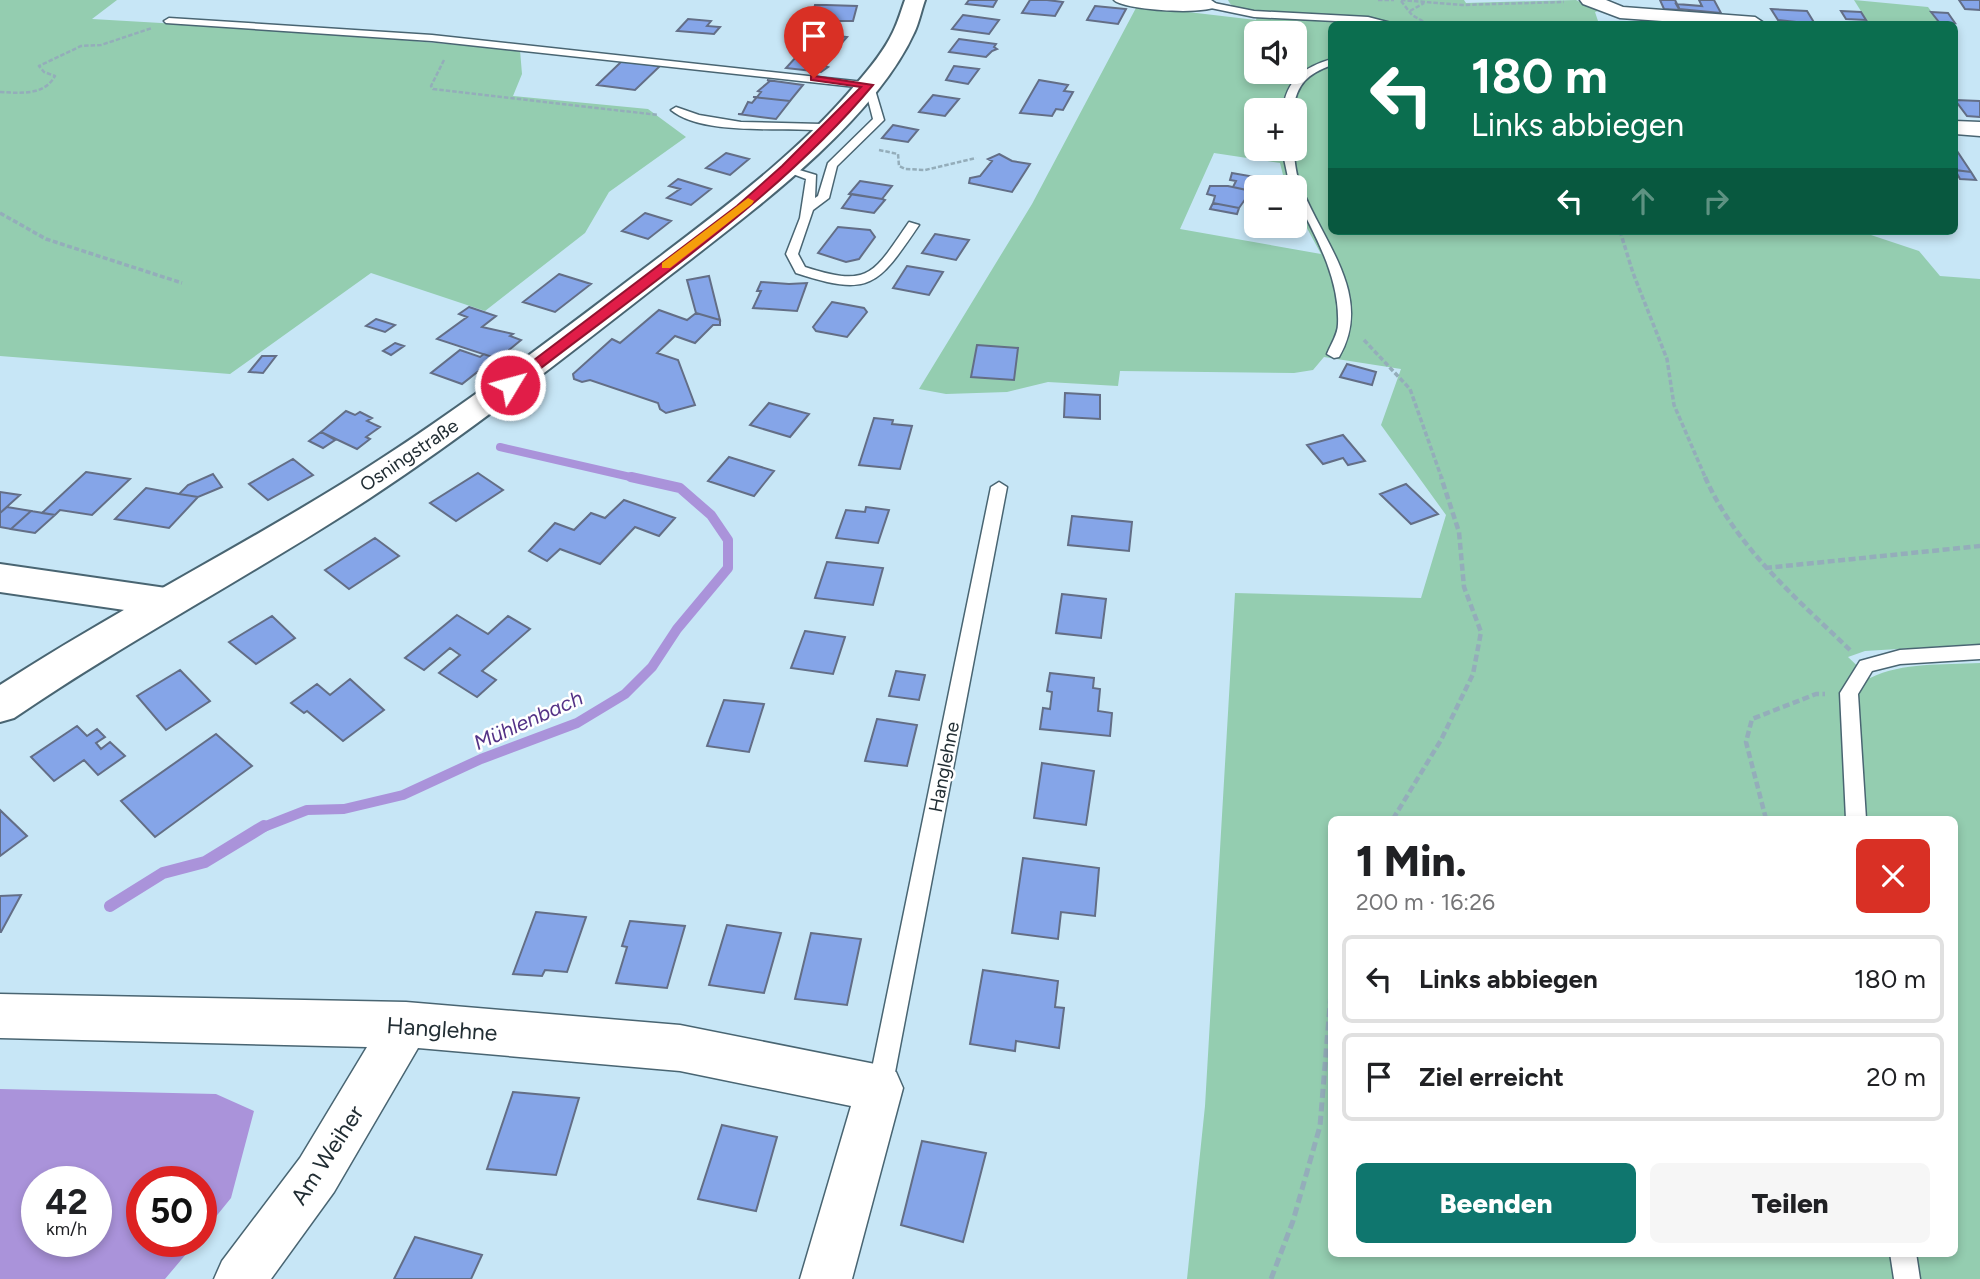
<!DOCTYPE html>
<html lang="de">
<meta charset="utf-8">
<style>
:root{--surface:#fff;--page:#f6f6f6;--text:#202124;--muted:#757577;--line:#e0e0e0;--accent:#0f766e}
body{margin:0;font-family:Figtree,sans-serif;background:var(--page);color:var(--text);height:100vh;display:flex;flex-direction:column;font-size:26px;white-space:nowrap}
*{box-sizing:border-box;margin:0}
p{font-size:23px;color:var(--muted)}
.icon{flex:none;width:38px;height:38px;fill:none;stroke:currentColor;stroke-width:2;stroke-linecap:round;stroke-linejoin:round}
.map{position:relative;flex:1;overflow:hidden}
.drawer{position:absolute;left:1328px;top:816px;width:630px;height:441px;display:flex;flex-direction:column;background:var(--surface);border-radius:10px;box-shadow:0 4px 10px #0003}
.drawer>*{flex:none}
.guide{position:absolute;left:1328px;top:21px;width:630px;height:214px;border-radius:10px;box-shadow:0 4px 10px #0003;background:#0b6e4f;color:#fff;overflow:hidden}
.tools{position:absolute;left:1244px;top:21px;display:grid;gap:14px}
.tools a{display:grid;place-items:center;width:63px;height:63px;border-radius:10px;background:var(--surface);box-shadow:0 4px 10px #0003;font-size:35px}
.speed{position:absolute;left:21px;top:1166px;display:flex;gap:14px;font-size:35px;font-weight:700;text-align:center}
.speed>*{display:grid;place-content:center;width:91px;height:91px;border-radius:50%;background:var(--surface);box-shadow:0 4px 10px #0003;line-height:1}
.speed small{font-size:18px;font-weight:400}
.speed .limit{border:10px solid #d22;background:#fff;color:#111}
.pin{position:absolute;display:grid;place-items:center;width:60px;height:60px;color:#fff;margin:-72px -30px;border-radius:50% 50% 50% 0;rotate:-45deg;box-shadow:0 0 7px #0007}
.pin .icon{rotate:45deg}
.me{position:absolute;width:77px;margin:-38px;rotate:53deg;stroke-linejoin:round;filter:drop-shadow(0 0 5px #0008)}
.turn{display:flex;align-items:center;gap:24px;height:147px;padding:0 28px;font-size:32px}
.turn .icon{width:91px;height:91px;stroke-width:2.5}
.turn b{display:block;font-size:49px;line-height:60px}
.lanes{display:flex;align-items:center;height:66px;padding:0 28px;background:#0003;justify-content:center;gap:35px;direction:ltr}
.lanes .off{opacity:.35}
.round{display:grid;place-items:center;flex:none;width:74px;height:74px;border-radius:10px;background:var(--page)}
.overview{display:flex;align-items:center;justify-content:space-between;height:119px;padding:0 28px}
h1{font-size:42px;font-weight:800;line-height:52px}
.action{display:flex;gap:14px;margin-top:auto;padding:14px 28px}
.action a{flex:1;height:80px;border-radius:10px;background:var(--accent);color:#fff;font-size:28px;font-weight:800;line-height:80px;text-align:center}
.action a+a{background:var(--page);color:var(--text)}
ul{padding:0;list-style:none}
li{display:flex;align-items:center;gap:21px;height:88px;margin:0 14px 10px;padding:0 14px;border:4px solid var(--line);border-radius:10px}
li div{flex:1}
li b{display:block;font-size:26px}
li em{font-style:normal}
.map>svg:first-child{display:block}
</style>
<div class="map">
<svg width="1980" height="1279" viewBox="0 0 1980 1279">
<rect width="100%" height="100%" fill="#c7e6f6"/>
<!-- green -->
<path fill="#94cdb0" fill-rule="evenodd" d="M0,0H117L92,19L297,31L520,50L522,74L513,96L648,109L686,137L609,192L585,233L485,311L371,273L230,374L0,356Z
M1228,0H1464L1466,3L1576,0L1598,11L1595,12L1599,24H1332V231H1859L1919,251L1940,276L1980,279V644L1865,651L1848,657L1870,678C1903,662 1943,665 1980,663V1279H1187L1205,1106L1235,593L1421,598L1446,515L1381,425L1401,369L1324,357L1313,370L1294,373L1120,371L1118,386L1048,382L1007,392L946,394L919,389L1032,204L1137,6L1256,20L1258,13C1247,11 1233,11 1228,0ZM1256,33H1295V72H1256ZM1256,110H1295V149H1256ZM1214,153L1280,163L1286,187H1295V206L1321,254L1180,229ZM1332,819H1955V1253H1332Z
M1854,0L1928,7L1941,24H1869Z"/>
<!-- water -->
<path fill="#aa93da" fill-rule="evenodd" d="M0,1089L216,1094L254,1111L231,1198L201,1235V1181H142V1241H197L165,1279H0ZM37,1181H96V1241H37Z"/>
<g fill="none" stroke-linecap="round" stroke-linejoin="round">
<!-- stream-far2 -->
<path stroke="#aa93da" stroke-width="8" d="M500,447L639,479"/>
<!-- stream-far1 -->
<path stroke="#aa93da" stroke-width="10" d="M261,828L307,810L344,809L403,795L481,759L577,723L625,694L652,667L677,629L728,568V540L711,515L680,488L631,477"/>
<!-- stream -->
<path stroke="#aa93da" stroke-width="12" d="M110,906L163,873L205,862L264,826"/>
</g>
<!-- building -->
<path fill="#85a5e8" stroke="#636e86" stroke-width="2" d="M969,0H997L993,7L966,4Z
M1030,0H1047L1063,2L1055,16L1022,13Z
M1660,0H1675L1680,10L1664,9Z
M1699,0H1714L1721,13L1679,9L1676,4L1702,6Z
M1959,0H1980V10L1965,9Z
M815,5H826L857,6L853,21H821L824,10H814Z
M1095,6L1126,9L1118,24L1087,20Z
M1771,9L1807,11L1815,24L1778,20Z
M1841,11L1861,12L1866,20L1846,19Z
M1931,12L1948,13L1955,23L1939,22Z
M963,15L999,20L989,34L952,29Z
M688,19L711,21L707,26L720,27L714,34L677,31Z
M819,34L847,37L833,53L806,50L817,43L819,39H815Z
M959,39L996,44L994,47L997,49L992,51L986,57L949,52Z
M796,57L829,60L825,66L828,67L821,72L786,68Z
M622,61L660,66L635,90L597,85Z
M954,66L979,69L968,84L946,80Z
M767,80L803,85L790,101L753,97H757L761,92L758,91L770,81Z
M1039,80L1068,85L1064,91L1073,92L1063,110L1056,109L1052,116L1020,113Z
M933,95L959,99L945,116L919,112Z
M753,97L790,101L776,119L738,114H742L748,102L752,103L757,97Z
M1955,100L1980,101V117L1967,116Z
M893,125L918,130L908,142L882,138Z
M1955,151H1957L1971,172L1955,170Z
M726,153L749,159L730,175L706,168Z
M999,154L1012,161L1030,164L1012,192L969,183L970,178L980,176L992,161L988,159Z
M1955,170L1971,172L1976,180L1960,179Z
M1232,173L1255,177L1251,191L1233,187L1236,181L1230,180Z
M678,179L711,189L691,205L667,198L680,189L669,186Z
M860,181L892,186L882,199L849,194Z
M1210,186H1228L1251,191L1239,208L1213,203L1215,196L1207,194Z
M852,194L882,199L885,200L874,213L842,208Z
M1213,203L1239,208L1237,214L1210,209Z
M645,213L671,221L648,239L622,231Z
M838,227L870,230L875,237L859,259L846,262L818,253Z
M935,234L969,240L956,260L922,253Z
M907,266L943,272L929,295L893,288Z
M559,274L591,284L555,312L523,302Z
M709,276L720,320L696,313L687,280Z
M761,282L789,284L807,283L797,311L753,308L761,291H757Z
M832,302L864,308L867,312L847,337L816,331L813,327Z
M469,307L496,316L482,327L513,334L510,336L521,340L498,359L437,339L467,317L459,314Z
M659,310L687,320L696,313L720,320V325H713L695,343L675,336L657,353L678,360L695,405L666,413L660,409L658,403L590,380L582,382L574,379L573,374L612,339L620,343Z
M376,319L395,325L385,332L366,326Z
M395,343L404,346L391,355L383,351Z
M977,345L1018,348L1014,380L971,377Z
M460,350L480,357L484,354L495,358L462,384L431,373Z
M262,356H276L263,373L249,372Z
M1347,364L1376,372L1372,385L1340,377Z
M1065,393L1100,395V419L1064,417Z
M769,403L809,414L790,437L750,425Z
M346,411L355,415L360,412L372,418L367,421L380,427L366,437L370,439L357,449L321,432Z
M874,418L893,420L892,424L912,426L900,469L859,465Z
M321,432L335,440L323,448L309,441Z
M1343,435L1365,461L1348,465L1343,458L1323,464L1307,445Z
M729,457L774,471L754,496L708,481Z
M293,459L313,475L268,500L249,484Z
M86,472L130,479L92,515L60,510L55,515L42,513Z
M478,473L503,490L456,521L430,503Z
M213,474L222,487L198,497L179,494L188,485Z
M1406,484L1438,514L1411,524L1380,494Z
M146,488L179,494L198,497L169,528L115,519Z
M0,492L20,495L0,513Z
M624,500L675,518L659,536L635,527L600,564L560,549L547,561L529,551L555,523L574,530L591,513L605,518Z
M7,507L31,511L11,529L0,527V513Z
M866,507L889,510L878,543L836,538L846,510L865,512Z
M31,511L55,515L35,533L11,529Z
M1072,516L1132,522L1129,551L1068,545Z
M375,538L399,556L349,589L325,570Z
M827,562L883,568L873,605L815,598Z
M1062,594L1106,599L1101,638L1056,633Z
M457,615L488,634L508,616L530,629L482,671L496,680L477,697L439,673L460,655L450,648L424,670L405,658Z
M272,616L295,638L256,664L229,642Z
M805,631L845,637L833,674L791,668Z
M180,670L210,701L166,730L137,696Z
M896,671L925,675L919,700L889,696Z
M1050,673L1094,678L1093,688L1100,689L1098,711L1112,713L1110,736L1040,729L1043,708L1050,709L1052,692L1047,691Z
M350,679L384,710L343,741L307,711L304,713L291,703L317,684L330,695Z
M724,700L764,704L749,752L707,746Z
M877,719L917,725L907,766L865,761Z
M77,726L87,736L97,729L105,737L96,743L101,749L110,742L125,756L98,775L84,760L54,781L31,757Z
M216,734L252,766L155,837L121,801Z
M1042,763L1094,771L1086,825L1034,818Z
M0,810L27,836L0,856Z
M1023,858L1099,868L1095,916L1061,912L1058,939L1012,933Z
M21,895L1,932H0V896Z
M536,912L586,917L567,972L545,970L542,976L513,974Z
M630,921L685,926L667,988L616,983L627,947L622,946Z
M727,925L781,933L764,993L709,985Z
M811,933L861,939L847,1005L795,999Z
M983,970L1058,981L1055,1007L1064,1008L1059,1048L1016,1041L1015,1051L970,1044Z
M513,1092L579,1098L556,1175L487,1169Z
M722,1125L777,1137L756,1211L698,1199Z
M922,1141L986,1153L963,1242L901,1225Z
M415,1237L482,1255L471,1279H394Z"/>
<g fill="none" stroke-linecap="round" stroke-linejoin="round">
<!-- service casing -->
<g stroke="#496572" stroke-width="3">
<path id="service" d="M1209,2L1254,11L1368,17L1395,24L1254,17L1206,7L1204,5Z
M169,18L432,35L873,83L884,120L837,166L829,198L813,210L798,254L805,267C870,288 873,274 909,222L919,225C877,287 870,297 796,273L786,254L800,218L806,179L780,169L786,166L816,175L815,198L818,196L828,163L873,119L865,88L432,41L166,23L164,21Z
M1332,59V65C1307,74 1297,84 1293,110H1283C1286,80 1304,67 1332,59Z
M676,107L699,115L741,122L821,124L833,128L828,131C787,126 704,137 671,110Z
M1282,149H1293C1295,159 1295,171 1299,181C1318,237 1376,294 1339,357L1334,358L1327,354C1331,344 1338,334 1338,324C1340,278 1315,235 1295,196V187H1290Z
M999,482L1007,487L892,1088L888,1096L880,1100L872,1096L868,1088L991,487Z
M1980,645V659L1900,664L1872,671L1858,694L1866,819H1846L1840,693L1860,661L1900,650Z
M1890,1253H1916L1920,1279H1894Z"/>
</g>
<!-- minor casing -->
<g stroke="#496572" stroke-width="3">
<path id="minor" d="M1114,0H1211L1218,5C1209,16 1123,10 1114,0Z
M1580,0H1606L1623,7L1755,17L1764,23L1704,24L1620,18L1583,4Z
M1955,121L1980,122V136L1955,134Z
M0,994L406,1002L680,1025L880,1065L896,1072L903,1088L852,1279H800L851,1106L680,1071L418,1048L334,1192L271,1279H214L222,1261L300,1158L367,1047L0,1038Z"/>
</g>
<!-- tertiary casing -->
<g stroke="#496572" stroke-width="4">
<path id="tertiary" d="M0,564L166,588L179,592L185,602L179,612L166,616L0,592Z"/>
</g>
<!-- secondary casing -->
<g stroke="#496572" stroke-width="4">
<path id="secondary" d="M905,0H925C921,11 919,23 914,33C873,123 750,213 673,273C574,350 475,429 370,498C254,574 130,639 14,718L0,722V685C111,613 230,553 343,483C454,414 558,334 662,255C730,203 801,150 856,84C870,68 884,51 893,32C898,22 901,11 905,0Z"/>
</g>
<!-- path-far3 -->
<path stroke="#94adba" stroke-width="2.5" stroke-dasharray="4.5 2" stroke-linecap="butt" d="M1378,0H1394
M1401,0L1462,5L1564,2
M1401,1L1412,15L1428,24
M1410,11L1424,3
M444,60L431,86L433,89L658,115
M0,92C20,93 44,96 55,76L44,72L39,66L81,46L101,45L152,28
M879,150L898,154L899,166L905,169L925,170L976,158"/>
<!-- path-far2 -->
<path stroke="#94adba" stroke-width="3.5" stroke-dasharray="5 2.5" stroke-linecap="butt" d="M0,213L46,239L182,283
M1620,231L1633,273L1667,359L1674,405L1706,479
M1364,340L1410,389L1442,479"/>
<!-- path-far1 -->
<path stroke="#94adba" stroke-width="4.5" stroke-dasharray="7 3.5" stroke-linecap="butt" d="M1705,477C1736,547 1796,598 1850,650
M1765,568L1980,546
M1393,819L1441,740L1473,674L1481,632L1464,587L1459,532L1441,477
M1766,819L1746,742L1752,719L1816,694H1825"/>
<!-- path -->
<path stroke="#94adba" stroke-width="5" stroke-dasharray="9 4.5" stroke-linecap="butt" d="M1271,1279L1293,1221L1320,1126L1332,980"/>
<!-- service -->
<use href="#service" fill="#fff" fill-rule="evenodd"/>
<!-- minor -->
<use href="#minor" fill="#fff" fill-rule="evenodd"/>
<!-- tertiary -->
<use href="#tertiary" fill="#fff" fill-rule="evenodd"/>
<!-- secondary -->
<use href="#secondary" fill="#fff" fill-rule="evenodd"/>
</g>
<!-- route -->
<path fill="#e11d48" stroke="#92132f" stroke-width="2" d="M814,76L873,85C776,201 634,295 515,388H505V382L737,206L782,166L861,87L811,80V76Z"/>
<!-- slow -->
<path fill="#f59e0b" d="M748,198L754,201L752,204L670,268H662V263Z"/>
<g text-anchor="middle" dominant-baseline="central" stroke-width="5" stroke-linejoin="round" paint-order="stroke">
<!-- street labels -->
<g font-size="19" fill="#222e34" stroke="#fff">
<text transform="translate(409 455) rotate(-34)">Osningstraße</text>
<text transform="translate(944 767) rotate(-79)">Hanglehne</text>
</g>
<!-- water labels -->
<g font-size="21" font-style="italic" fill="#543387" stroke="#fff">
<text transform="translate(528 720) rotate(-24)">Mühlenbach</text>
</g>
<!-- near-street labels -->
<g font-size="23" fill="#222e34" stroke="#fff">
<text transform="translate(442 1029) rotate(4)">Hanglehne</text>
<text transform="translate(327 1155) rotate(-57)">Am Weiher</text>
</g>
</g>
</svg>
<div class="tools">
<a><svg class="icon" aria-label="sound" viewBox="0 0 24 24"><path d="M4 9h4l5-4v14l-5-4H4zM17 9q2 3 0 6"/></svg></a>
<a>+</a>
<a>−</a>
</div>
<div class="speed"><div>42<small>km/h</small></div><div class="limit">50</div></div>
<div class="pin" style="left:814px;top:78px;background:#d93025"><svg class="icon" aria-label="arrive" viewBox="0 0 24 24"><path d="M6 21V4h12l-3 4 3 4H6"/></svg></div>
<svg class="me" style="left:510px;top:385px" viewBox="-20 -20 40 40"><circle r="17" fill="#e11d48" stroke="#fff" stroke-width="3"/><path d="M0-11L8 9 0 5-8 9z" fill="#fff"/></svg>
<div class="guide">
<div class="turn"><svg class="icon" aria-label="left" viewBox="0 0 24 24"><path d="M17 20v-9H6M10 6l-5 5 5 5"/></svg><div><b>180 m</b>Links abbiegen</div></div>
<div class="lanes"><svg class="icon" aria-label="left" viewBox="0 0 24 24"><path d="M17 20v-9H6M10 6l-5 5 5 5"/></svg><svg class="icon off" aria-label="ahead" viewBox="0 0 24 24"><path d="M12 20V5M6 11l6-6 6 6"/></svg><svg class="icon off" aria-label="right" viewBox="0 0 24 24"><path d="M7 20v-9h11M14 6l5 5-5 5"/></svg></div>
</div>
<section class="drawer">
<div class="overview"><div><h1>1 Min.</h1><p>200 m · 16:26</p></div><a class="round" style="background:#d93025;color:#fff"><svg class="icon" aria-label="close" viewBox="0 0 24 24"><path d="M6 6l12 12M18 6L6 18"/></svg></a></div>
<ul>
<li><svg class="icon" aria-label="left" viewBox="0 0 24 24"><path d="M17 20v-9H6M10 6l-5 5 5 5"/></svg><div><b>Links abbiegen</b></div><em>180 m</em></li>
<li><svg class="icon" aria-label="arrive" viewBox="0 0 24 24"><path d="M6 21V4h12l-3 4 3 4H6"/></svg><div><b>Ziel erreicht</b></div><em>20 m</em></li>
</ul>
<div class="action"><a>Beenden</a><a>Teilen</a></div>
</section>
</div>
